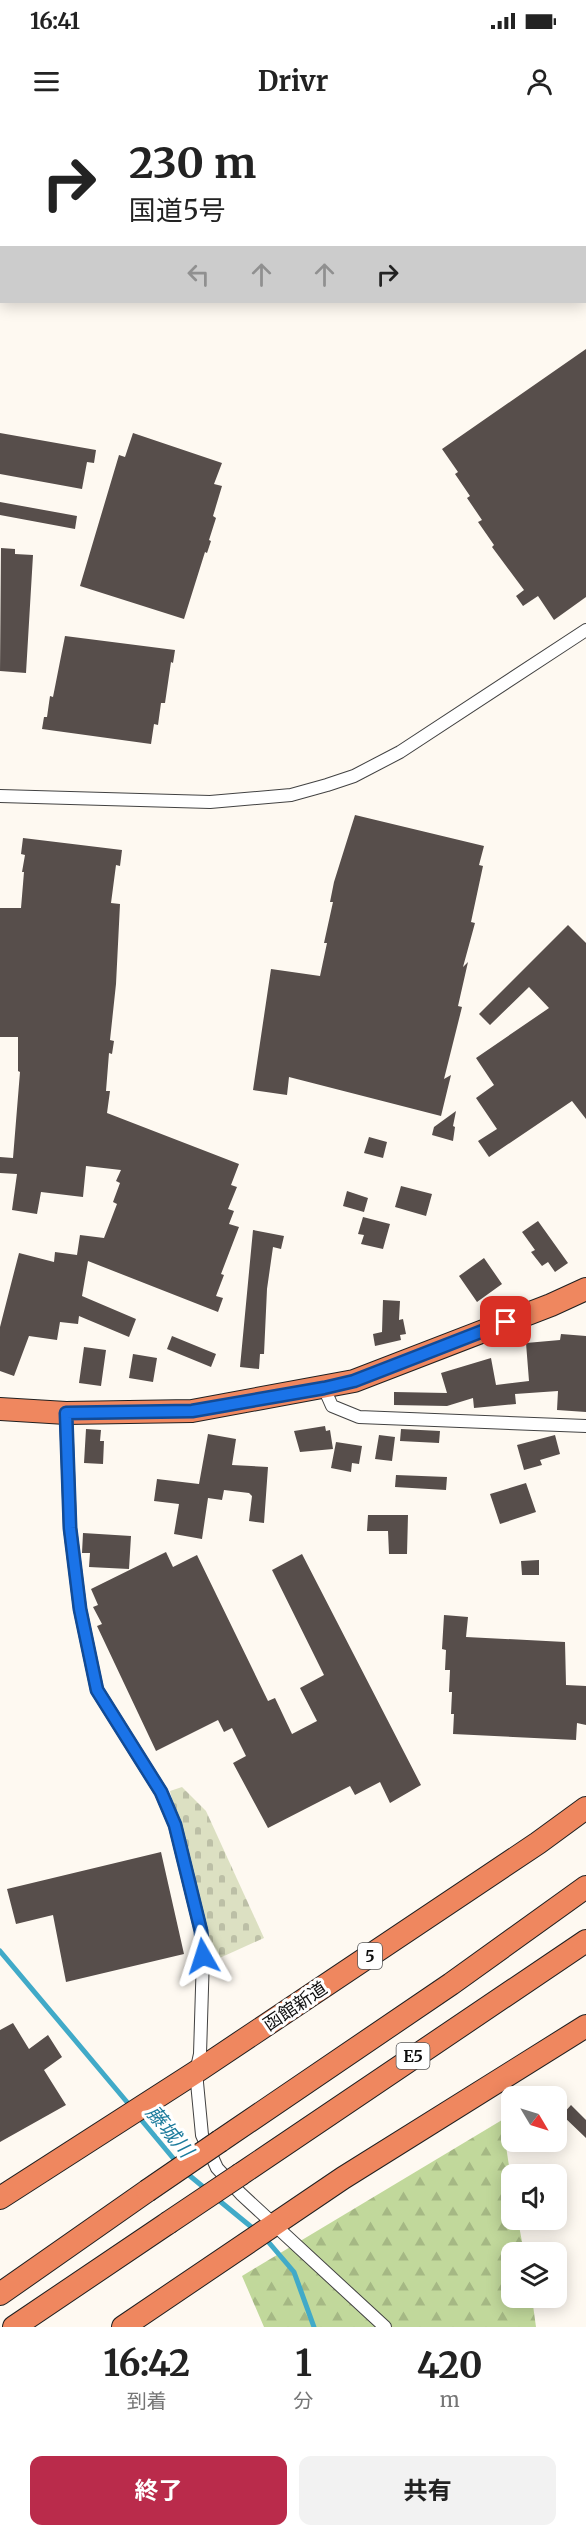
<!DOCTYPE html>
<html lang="ja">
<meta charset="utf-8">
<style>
:root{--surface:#fff;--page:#f2f2f2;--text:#222;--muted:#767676;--accent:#ba2b4b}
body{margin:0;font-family:Merriweather,"Noto Sans JP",serif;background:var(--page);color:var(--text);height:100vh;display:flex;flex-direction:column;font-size:22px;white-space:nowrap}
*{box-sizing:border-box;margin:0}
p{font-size:20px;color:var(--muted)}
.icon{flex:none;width:33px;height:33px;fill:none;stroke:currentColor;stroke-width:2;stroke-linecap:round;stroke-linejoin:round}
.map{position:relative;height:2207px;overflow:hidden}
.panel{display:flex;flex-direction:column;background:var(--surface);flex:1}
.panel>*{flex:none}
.banner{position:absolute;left:0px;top:0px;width:586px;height:183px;box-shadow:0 3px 15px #0003;background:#fff;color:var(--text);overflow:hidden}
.needle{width:39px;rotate:128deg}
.controls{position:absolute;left:501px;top:1966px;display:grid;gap:12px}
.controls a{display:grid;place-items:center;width:66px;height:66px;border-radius:12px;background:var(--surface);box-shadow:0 3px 15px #0003;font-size:30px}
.pin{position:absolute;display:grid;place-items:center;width:51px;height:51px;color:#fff;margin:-26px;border-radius:12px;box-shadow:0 3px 9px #0006}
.me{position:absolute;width:66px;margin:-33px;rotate:354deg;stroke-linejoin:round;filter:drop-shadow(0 0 4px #0008)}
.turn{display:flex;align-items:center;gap:21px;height:126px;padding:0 30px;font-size:27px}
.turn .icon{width:78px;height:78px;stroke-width:2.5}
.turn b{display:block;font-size:42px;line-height:51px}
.lanes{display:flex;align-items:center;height:57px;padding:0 30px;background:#0003;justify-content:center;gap:30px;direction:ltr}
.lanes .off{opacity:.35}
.eta{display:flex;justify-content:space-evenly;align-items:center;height:102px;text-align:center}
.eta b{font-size:36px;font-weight:700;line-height:42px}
.primary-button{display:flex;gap:12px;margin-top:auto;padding:12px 30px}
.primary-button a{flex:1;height:69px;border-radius:12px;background:var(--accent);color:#fff;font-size:24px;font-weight:700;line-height:69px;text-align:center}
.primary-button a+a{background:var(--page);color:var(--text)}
.status{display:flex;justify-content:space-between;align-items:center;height:42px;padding:0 30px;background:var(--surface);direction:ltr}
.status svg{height:16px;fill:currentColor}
header{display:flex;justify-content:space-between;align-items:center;height:78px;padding:0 30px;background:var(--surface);font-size:27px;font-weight:700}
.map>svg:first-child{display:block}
</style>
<div class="status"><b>16:41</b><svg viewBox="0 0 49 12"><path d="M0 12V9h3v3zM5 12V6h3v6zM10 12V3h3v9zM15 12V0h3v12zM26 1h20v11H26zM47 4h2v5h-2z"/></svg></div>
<header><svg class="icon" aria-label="menu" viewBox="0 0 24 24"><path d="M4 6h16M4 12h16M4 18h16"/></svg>Drivr<svg class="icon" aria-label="person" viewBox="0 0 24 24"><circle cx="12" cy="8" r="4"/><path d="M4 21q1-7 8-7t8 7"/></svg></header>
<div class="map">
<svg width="586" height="2207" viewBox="0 0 586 2207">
<defs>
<pattern id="forest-firs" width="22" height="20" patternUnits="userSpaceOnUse" patternTransform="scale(1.5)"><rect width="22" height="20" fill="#c1d89b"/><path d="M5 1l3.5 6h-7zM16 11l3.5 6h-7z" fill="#a5b884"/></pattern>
<pattern id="cemetery-stones" width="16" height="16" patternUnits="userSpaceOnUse" patternTransform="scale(1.5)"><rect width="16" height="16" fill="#dce0c2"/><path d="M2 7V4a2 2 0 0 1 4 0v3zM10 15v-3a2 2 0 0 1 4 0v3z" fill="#bcbfa6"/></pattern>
</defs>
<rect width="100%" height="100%" fill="#fef9f1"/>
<!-- forest -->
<path fill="url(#forest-firs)" d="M502,2000L511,2059L512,2100H518L524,2133H512V2178H532L536,2207H264L242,2156Z"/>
<!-- cemetery -->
<path fill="url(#cemetery-stones)" d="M182,1667L206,1691L264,1818L213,1841L170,1671Z"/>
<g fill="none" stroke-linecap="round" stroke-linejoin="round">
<!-- stream -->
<path stroke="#41aac8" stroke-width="5" d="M0,1831L132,1988
M138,1996L178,2044
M184,2051L207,2070
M216,2078L255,2110
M265,2118L294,2152L314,2207"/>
</g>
<!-- building -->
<path fill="#574e4b" d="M586,229V477L554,500L538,476L523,486L516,476L524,470L492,427L494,425L478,402L482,400L467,378L470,376L455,354L458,352L442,329Z
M0,313L96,330L94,343L87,342L82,369L0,354Z
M133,313L222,343L214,364L222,366L213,396L216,398L209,420L211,421L207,433L205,432L184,499L80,466L119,335L125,337Z
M0,382L77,396L75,409L0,395Z
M1,428L15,429V434L33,435L26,553L0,551Z
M65,516L175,530L173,543L171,542L165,583H161L158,605L154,604L151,624L42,609L44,597H47L50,576L53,577Z
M355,695L484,726L479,745L483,746L471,802L475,803L463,847L468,842L458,886L462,887L444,959L451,955L441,996L289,957L287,975L253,970L271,849L320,856L327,823H324L333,782H330L334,762Z
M23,718L122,730L120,746L116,745L111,783L120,784L116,864L110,920L114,921L112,934L109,933L106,971H110L107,993L239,1044L231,1065L237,1067L228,1089L234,1091L229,1104L239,1107L221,1154L224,1155L216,1176L223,1178L218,1192L88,1141L82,1176L136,1199L129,1217L79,1196L78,1204L60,1202L57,1220L29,1216L14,1256L0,1251V1207L19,1133L54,1142L55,1132L77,1135L80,1115L104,1118L117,1084L113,1082L120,1063L116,1061L121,1050L86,1046L83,1077L41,1072L37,1094L12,1090L17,1054L0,1053V1037L13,1038L20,952L18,951V917H0V788H21L24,752H22L25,735L21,734Z
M568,805L586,823V999L572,981L489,1037L478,1021L497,1009L476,978L494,965L476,938L549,888L529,867L490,905L479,894Z
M456,991L453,1006L455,1007L453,1021L432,1015L434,1007Z
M369,1017L387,1022L383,1038L364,1033Z
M401,1066L432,1074L426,1096L395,1087Z
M347,1071L368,1078L364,1092L343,1086Z
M363,1097L390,1104L383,1129L361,1124L364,1115L358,1114Z
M538,1101L568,1143L555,1152L548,1142L542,1146L531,1132L535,1130L522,1112Z
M253,1110L284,1116L281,1129L273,1127L267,1169L264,1234H260L259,1249L240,1247Z
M484,1138L502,1164L477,1182L459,1156Z
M383,1180L400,1181L399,1200L403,1199L406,1214L400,1215L401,1220L375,1226L373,1214L382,1212Z
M561,1214L586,1216V1292L557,1290L558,1271L515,1274L516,1284L474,1288L473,1278L447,1286L394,1285V1272L447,1273L441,1253L491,1238L496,1265L529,1261L526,1223L560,1220Z
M172,1216L216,1234L211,1247L167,1229Z
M84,1227L106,1230L101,1266L79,1263Z
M133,1234L157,1238L153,1262L129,1258Z
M325,1306L326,1311L330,1310L333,1329L300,1332L294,1311Z
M86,1309L101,1310L100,1321H104L103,1344L84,1343Z
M401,1309L440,1311L439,1323L400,1321Z
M208,1314L236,1319L232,1345L268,1347L264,1403L249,1401L252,1376L249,1373L224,1370L222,1380L208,1378L202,1419L174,1414L179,1384L154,1381L157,1359L199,1364Z
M379,1315L395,1317L392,1341L375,1339Z
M555,1315L560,1334L540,1340L542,1345L524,1350L517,1325Z
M336,1322L362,1326L359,1344L352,1343L351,1352L331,1348Z
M396,1355L447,1357L446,1370L395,1367Z
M526,1363L536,1392L500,1404L490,1374Z
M368,1395H408L407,1434H389L388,1411H367Z
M83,1413L131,1416L129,1449L89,1447L90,1433H82Z
M166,1432L173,1447L197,1435L268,1581L275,1578L292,1614L317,1601L300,1568L324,1555L272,1450L302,1434L421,1665L390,1683L380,1662L355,1675L350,1666L268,1708L233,1643L246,1636L232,1608L224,1612L218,1600L156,1631L97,1506L102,1504L93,1487L98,1485L91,1469Z
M539,1440V1455H522L521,1441Z
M444,1495L468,1497L466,1517L565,1522L566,1565L586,1566V1605L577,1603L576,1620L453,1614L454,1594H451L452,1572H449L450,1550H445L446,1530L442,1529Z
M161,1732L184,1834L66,1862L53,1795L16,1804L7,1769Z
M13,1903L29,1929L48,1915L62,1937L44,1950L66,1985L0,2022V1910Z
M571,1985L586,2000V2018L562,1995Z"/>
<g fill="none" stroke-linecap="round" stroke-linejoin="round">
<!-- street casing -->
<g stroke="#424242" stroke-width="14">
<path id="street" d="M0,676L210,682L291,675L327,665L354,656L400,632L586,510
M324,1268L332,1286L359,1297L586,1306
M66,1293L70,1408L80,1489L97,1570L161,1672L175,1705L201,1811L203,1836L200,1934L196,1952L202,2015L217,2048L241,2074L385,2207"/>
</g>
<!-- highway casing -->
<g stroke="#202020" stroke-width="24">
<path id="highway" d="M0,1289L66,1293L192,1291L354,1261L551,1185L586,1169
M220,2021L451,1864L586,1767
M241,2054L586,1821
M0,2078L196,1952L538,1723L586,1688
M0,2174L147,2071
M14,2207L168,2103
M123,2207L343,2058L586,1906"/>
</g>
<!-- street -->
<use href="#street" stroke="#fff" stroke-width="12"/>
<!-- highway -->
<use href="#highway" stroke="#ef875f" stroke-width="22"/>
<!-- highway-bridge casing -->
<g stroke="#202020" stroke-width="24" stroke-linecap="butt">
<path id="highway-bridge" d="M147,2071L220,2021
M168,2103L241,2054"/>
</g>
<!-- highway-bridge -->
<use href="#highway-bridge" stroke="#ef875f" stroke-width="22"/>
</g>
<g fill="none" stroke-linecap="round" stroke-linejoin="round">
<!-- route casing -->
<g stroke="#114b97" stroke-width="15">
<path id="route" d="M203,1836L201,1811L175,1705L161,1672L97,1570L80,1489L70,1408L66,1293L192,1291L324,1268L354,1261L506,1202"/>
</g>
<!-- route -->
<use href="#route" stroke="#1a73e8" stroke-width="10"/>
</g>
<g text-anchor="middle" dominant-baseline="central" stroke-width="6" stroke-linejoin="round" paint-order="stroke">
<!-- shield labels -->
<g fill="#fff" stroke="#575757" stroke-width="1.5">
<rect x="358" y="1823" width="24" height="26" rx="4.5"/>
<rect x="396.5" y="1923" width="33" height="26" rx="4.5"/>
</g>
<g font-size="16" font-weight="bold" fill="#0f0f0f">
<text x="370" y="1836">5</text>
<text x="413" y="1936">E5</text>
</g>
<!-- street labels -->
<g font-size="18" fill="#0f0f0f" stroke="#fff">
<text transform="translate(295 1886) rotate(-34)">函館新道</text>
</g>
<!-- water labels -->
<g font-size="20" font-style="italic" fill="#1c7b9c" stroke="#fff">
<text transform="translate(170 2011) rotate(50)">藤城川</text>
</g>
</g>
</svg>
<div class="controls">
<a><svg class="needle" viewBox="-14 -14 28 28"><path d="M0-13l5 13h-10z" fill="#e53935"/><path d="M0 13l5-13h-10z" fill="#767676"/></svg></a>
<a><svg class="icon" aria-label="sound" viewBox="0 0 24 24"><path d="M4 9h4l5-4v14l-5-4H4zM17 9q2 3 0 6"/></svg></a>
<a><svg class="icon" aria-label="layers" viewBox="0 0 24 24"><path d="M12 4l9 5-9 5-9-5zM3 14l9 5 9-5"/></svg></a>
</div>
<div class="pin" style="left:506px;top:1202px;background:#d93025"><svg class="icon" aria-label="arrive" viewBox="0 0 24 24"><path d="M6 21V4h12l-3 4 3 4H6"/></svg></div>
<svg class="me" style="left:203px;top:1836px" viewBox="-20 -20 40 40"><path d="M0-17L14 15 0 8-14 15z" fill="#1a73e8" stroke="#fff" stroke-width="4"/></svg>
<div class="banner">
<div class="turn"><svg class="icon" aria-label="right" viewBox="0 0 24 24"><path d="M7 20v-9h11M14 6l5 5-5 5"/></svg><div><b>230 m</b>国道5号</div></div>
<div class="lanes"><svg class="icon off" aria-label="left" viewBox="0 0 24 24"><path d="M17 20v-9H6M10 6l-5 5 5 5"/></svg><svg class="icon off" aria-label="ahead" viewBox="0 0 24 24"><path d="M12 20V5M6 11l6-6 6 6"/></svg><svg class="icon off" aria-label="ahead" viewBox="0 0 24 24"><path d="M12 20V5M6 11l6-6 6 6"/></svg><svg class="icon" aria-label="right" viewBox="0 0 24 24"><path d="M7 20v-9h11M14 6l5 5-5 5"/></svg></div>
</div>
</div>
<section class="panel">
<div class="eta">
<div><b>16:42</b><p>到着</p></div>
<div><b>1</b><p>分</p></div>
<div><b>420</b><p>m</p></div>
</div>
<div class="primary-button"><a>終了</a><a>共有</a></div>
</section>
